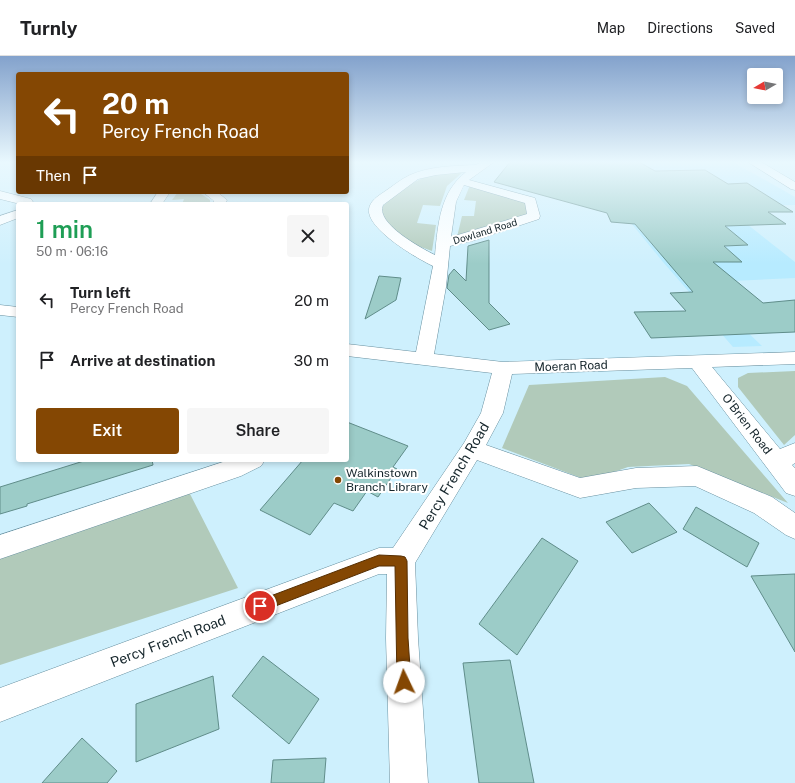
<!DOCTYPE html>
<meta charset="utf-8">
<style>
:root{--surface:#fff;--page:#f6f6f6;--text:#202124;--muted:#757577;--line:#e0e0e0;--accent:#844703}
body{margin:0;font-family:"Public Sans",sans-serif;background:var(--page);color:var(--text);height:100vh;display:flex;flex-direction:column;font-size:15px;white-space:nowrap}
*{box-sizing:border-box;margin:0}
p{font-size:13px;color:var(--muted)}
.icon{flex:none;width:22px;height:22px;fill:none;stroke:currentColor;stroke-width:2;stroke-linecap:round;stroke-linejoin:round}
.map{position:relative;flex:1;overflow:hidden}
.sheet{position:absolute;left:16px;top:146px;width:333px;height:260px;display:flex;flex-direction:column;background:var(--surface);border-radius:4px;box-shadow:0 2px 6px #0003}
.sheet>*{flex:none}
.banner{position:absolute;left:16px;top:16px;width:333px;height:122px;border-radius:4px;box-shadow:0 2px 6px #0003;background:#844703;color:#fff;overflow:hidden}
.needle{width:26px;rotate:260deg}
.tools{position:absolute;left:747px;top:12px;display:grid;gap:8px}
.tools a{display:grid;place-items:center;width:36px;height:36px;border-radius:4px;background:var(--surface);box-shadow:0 2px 6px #0003;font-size:20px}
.pin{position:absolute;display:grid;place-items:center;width:34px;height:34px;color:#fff;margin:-17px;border:2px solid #fff;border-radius:50%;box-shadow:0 1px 4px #0007}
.me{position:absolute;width:44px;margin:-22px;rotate:357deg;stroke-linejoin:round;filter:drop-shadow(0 0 3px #0008)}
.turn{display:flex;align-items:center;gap:14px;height:84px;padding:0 20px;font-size:18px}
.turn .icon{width:52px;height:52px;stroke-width:2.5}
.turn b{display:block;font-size:28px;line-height:34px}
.then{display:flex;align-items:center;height:38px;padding:0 20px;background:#0003;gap:8px;font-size:15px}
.round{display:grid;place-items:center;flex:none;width:42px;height:42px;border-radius:4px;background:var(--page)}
.head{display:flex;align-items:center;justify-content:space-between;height:68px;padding:0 20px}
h1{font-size:24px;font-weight:600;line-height:30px;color:#1e9e55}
.action{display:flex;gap:8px;margin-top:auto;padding:8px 20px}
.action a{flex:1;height:46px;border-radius:4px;background:var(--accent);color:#fff;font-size:16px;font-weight:600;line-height:46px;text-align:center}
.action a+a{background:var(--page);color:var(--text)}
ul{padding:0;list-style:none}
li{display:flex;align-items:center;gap:12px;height:60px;padding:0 20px}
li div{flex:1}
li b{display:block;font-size:15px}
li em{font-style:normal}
header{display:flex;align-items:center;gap:24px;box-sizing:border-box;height:56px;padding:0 20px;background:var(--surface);border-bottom:1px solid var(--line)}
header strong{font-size:19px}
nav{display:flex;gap:22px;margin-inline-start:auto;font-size:14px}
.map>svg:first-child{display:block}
</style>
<header>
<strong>Turnly</strong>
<nav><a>Map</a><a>Directions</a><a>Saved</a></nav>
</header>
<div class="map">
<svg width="795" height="727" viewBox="0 0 795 727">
<rect width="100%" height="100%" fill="#cef0fd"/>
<!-- built -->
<path fill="#b7ebff" d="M607,106H733L795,141V149L724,150L795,206V222L711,226L718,248L762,290L733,291L706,260H710L663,206L617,150Z"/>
<!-- green -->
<path fill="#b1caba" d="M463,116L447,130L440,150L423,149L417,167L436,169L432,195L418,190L387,171L379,155C384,148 390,143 397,138C422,118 432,119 463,116Z
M470,129L525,145L533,154L521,162L457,181L462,160H474L476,145L464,144Z
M178,136H198L210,144V148H182L184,143L172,144Z
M795,315V379L784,389L738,331V322L748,317Z
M665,321L687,330L788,447L689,408L628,411L589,425L502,392L529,329Z
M189,436L238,532L0,609V502Z"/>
<!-- building -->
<path fill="#9cccc8" stroke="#608d8a" d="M510,106H639L655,115L705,114L728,128L747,127L793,156H768L786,168L725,170L748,189L724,190L742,206H713L763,247L795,244V276L651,282L634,256L686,255L670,237L693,236L635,168L611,166L607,157L494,126Z
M489,184V247L510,268L489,274L447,232L449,219L454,213L466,225L468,190Z
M379,220L401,222L396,244L365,263Z
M347,366L408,390L393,411L397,413L378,441L367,435L353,455L334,447L310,479L260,454L303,404H347Z
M87,404H152L153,409L27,448V450L0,458V431Z
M649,447L677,476L632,497L606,466Z
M696,451L759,487L747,511L683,473Z
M542,482L578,505L517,599L479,568Z
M795,518V596L751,520Z
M263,600L319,643L289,688L232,640Z
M510,604L534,727H479L463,607Z
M213,620L219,673L136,706V648Z
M82,682L117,715L107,727H42Z
M326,702L324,727H271L273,704Z"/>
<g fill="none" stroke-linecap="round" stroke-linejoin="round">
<!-- minor casing -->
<g stroke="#6890a0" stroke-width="1">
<path id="minor" d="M481,106H494L469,124L535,142L540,160L539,163L472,185L450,190L446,231L434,298L503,306L795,296V308L712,311L780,393L795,387V407L792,409L795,412V440L786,437L692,312L512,318L503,357L486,389L580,422L636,412L697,410L772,441L795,457V483L786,479L754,457L695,430L636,432L580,442L477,404L415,507L418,582L428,727H390L386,582L387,518H379L0,666V632L379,492H393L464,387L481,357L492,317L347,300V288L416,296L433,210C418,203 366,173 369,153C370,145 378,140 384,136C393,130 401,123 410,119C430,110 454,110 476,109ZM466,116C440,136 438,168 435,199C421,192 375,167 383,149L418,123L436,119ZM464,129L525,147L527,158L451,181L456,146Z
M0,135L31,143L33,146L32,148H20L0,143Z
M158,136H170L162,148H150Z
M203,136H217L227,144L225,148H213L214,145Z
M18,154V162L0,169V160Z
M0,249L18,251V261L0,259Z
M229,404H265L261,410L241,420L0,503V479Z"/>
</g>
<!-- major casing -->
<g stroke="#6890a0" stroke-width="1">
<path id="major" d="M748,106H761L795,126V134L791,133Z"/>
</g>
<!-- minor -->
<use href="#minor" fill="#fff" fill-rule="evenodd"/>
<!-- major -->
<use href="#major" fill="#fff" fill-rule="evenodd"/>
</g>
<!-- sky -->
<linearGradient id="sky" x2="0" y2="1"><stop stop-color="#83a2cc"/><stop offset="0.51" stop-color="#e9f8fe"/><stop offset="1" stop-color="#e9f8fe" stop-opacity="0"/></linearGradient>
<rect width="795" height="208" fill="url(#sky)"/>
<!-- route -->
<path fill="#844703" stroke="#562e02" d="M379,499L401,500L405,501L407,505L408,582L411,626L409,631L404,633L399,631L397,626L395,510H379L260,556L256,554L254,550L256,545L260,544Z"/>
<!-- markers -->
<circle fill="#844703" stroke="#fff" stroke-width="1.5" cx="338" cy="424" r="4"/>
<g text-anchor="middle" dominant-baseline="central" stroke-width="4" stroke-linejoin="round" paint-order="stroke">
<!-- far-street labels -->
<g font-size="10" fill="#15252b" stroke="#fff">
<text transform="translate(485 175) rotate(-17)">Dowland Road</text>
</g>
<!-- street labels -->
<g font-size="12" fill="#15252b" stroke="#fff">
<text transform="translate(571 310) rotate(-2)">Moeran Road</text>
<text transform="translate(747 368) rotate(52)">O'Brien Road</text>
</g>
<!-- poi labels -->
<g font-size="12" fill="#15252b" stroke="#fff" text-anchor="start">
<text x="346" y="417">Walkinstown<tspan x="346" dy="14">Branch Library</tspan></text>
</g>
<!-- near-street labels -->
<g font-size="14" fill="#15252b" stroke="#fff">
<text transform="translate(454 420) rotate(-59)">Percy French Road</text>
<text transform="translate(168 585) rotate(-21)">Percy French Road</text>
</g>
</g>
</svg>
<div class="tools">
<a><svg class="needle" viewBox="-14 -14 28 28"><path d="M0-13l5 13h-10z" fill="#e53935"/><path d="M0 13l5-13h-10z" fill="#757577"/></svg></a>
</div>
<div class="pin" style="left:260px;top:550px;background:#d93025"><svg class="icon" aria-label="arrive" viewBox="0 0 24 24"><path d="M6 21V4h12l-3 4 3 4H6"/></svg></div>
<svg class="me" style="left:404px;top:626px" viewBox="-20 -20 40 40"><circle r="19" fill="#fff"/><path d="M0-13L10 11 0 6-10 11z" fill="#844703"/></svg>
<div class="banner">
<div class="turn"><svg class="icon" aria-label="left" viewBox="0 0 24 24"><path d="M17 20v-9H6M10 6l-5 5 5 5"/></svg><div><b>20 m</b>Percy French Road</div></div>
<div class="then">Then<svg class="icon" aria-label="arrive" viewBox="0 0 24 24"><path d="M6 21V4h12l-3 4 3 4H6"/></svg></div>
</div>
<section class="sheet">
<div class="head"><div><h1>1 min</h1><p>50 m · 06:16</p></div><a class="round"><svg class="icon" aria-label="close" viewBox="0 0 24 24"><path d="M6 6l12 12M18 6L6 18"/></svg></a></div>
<ul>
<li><svg class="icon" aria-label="left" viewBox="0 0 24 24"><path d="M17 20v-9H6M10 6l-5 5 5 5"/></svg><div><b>Turn left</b><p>Percy French Road</p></div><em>20 m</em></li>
<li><svg class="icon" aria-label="arrive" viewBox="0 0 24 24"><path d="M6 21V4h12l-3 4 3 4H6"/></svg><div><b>Arrive at destination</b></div><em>30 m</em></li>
</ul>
<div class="action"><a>Exit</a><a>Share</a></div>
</section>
</div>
